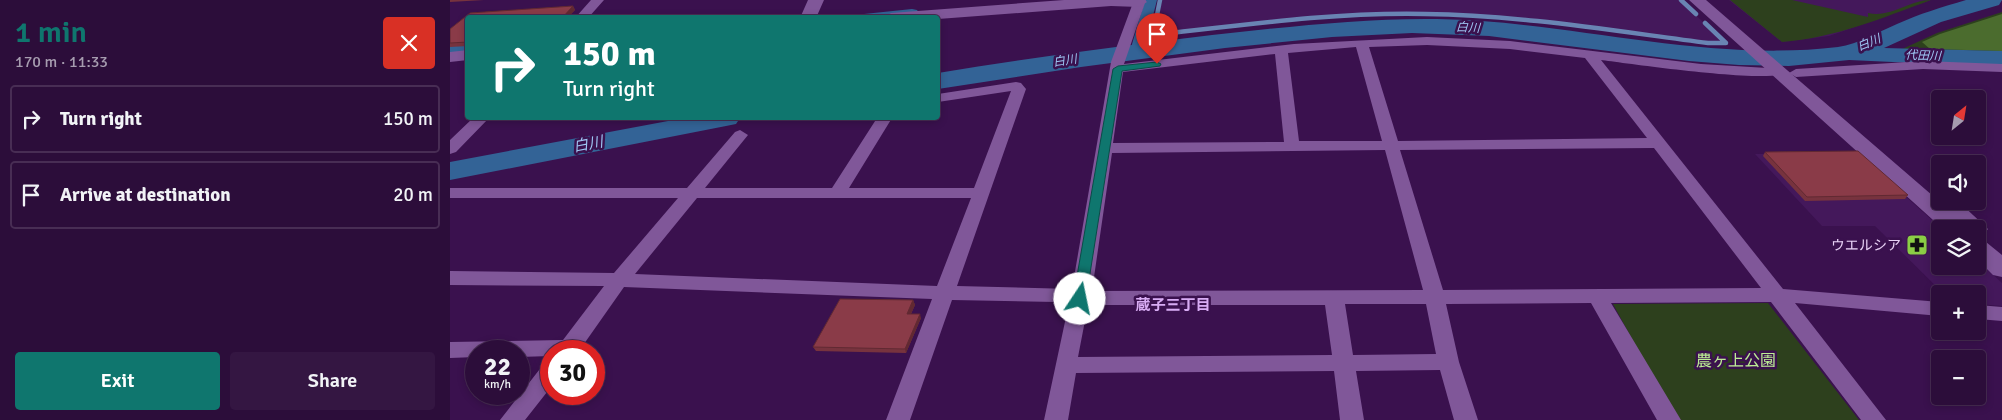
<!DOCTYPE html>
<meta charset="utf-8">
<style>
:root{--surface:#2c0d3a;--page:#341642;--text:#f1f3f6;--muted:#a69caf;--line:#482d54;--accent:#0f766e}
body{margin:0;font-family:Signika,"Noto Sans JP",sans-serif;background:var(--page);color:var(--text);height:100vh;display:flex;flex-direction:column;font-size:19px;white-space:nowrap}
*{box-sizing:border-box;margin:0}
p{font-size:16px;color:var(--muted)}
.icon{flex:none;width:28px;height:28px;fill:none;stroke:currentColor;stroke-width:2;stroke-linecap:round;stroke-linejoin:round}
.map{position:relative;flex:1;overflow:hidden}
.drawer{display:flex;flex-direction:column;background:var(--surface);width:450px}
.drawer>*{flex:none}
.hud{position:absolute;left:15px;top:15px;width:475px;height:105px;border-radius:5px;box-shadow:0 2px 8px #0003,0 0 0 1px var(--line);background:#0f766e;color:#fff;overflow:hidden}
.needle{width:32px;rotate:30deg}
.tools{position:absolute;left:1481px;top:90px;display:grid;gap:10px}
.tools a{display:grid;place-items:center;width:55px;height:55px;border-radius:5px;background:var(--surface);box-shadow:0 2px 8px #0003,0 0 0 1px var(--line);font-size:25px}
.speed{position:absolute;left:15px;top:340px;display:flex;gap:10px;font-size:25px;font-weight:700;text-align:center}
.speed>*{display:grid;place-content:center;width:65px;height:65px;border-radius:50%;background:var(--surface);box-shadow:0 2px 8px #0003,0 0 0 1px var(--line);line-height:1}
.speed small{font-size:12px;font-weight:400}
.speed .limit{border:8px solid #d22;background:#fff;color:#111}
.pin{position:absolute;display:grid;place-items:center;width:42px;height:42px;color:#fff;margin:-51px -21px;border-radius:50% 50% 50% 0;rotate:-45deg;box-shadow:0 0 5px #0007}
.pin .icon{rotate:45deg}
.me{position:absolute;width:55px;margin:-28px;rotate:11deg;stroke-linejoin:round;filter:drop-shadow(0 0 4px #0008)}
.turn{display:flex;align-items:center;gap:18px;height:105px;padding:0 15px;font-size:22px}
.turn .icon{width:65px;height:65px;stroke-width:2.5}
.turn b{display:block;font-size:35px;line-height:42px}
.round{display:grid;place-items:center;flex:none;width:52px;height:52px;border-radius:5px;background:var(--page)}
.summary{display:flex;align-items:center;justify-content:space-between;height:85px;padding:0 15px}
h1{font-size:30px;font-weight:600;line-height:38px;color:var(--accent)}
.cta{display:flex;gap:10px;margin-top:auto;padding:10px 15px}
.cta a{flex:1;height:58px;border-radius:5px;background:var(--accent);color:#fff;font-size:20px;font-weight:600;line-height:58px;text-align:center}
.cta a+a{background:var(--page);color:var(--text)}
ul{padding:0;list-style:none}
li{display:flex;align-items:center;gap:15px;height:68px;margin:0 10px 8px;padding:0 5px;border:2px solid var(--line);border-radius:5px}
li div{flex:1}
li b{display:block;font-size:19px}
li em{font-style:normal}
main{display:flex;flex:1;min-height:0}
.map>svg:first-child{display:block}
</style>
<main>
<section class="drawer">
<div class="summary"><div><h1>1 min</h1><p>170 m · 11:33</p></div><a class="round" style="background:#d93025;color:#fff"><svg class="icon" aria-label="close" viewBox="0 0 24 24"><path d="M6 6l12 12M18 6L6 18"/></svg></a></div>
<ul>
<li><svg class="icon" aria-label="right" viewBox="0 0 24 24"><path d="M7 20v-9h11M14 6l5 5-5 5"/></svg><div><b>Turn right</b></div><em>150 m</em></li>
<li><svg class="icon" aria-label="arrive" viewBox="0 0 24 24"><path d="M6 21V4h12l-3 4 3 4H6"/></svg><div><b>Arrive at destination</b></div><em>20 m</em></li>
</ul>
<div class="cta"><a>Exit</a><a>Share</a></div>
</section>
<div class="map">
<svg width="1552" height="420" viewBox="0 0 1552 420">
<rect width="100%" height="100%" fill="#3a114e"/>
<!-- built -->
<path fill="#44185b" d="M712,0H1230L1274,42H1257L1064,19L969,14L918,15L834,21L705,35Z
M1279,0H1481L1379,36L1332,42Z
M1407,153L1492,229L1490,266H1528V261L1552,283V306L1528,304V294H1494L1425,226H1372L1305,154Z"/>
<!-- green -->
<path fill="#2d401d" d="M1280,0H1342L1418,17V13C1442,18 1458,0 1481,0C1432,18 1385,38 1332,42Z
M1552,12V52L1450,50L1487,33Z
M1318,303L1409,420H1226L1163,304Z"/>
<!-- forest -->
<path fill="#4b6c2e" d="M1552,14V51L1480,49L1472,42L1490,34Z"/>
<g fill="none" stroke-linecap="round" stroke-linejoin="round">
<!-- stream -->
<path stroke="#6984b3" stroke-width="4.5" d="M710,0L703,35C793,25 884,12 975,14C1070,15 1164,31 1258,43H1276L1255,23
M1231,0L1246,14"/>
<!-- canal -->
<path fill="#336396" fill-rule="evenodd" d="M695,0H707L694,51L687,55L680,51Z
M462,9L467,10L469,13L467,16L408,18L414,14Z
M18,44V52L0,53V45Z"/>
<!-- river -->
<path fill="#336396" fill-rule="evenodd" d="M1516,0H1552L1549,5L1491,22L1434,48L1552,51V67L1399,60L1339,66L1289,65L1239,61L1039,36L962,33L882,37L775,48L631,67L488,89V73C579,58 671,46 762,35C837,27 912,18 987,19C1121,21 1253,63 1388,47C1409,44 1428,32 1447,24C1469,14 1492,7 1516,0Z
M234,118H290L286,124L276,126L0,180V162Z"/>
<!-- minor -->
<path fill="#805799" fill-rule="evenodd" d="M141,0H154L138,18H125Z
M684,0H696L674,64L844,44L977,37L1060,41L1251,64L1334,69L1336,72C1326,85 1175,63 1151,60L1333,289L1490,302V316L1345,303L1436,420H1411L1321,302L1161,303L1231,420H1207L1141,303L996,304L1009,362L1028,420H1004L990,370L906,371L914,420H890L884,371L626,373L618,420H594L619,303L607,302L502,300L460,420H436L482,299L174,287L129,351H101V356L69,357V351H26V357L0,358V342L113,340L154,286L0,285V271L164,273L228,198H0V188H237L285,132L290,130L298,135L255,188H382L427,118H442L399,188H524L561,91L488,102V94L566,82L571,83L576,89L507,286L622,289L661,62ZM977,45L1060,49L1135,58L1197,138L948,141L919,47ZM906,47L932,141H849L838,53ZM825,54L834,142L663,143L673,72ZM1204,148L1311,288L993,290L950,150ZM935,150L973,290L642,291L662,153ZM247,198H521L487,286L185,274ZM895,304H976L986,354L903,355ZM638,305H875L882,355L628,357Z
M1473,61L1552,64V72L1473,69L1346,77L1339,73L1346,69Z
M23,118H39L6,152L0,154V140Z
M1528,305L1552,307V321L1528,319Z
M101,363V387L75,420H50L93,365Z"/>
<!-- tertiary -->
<path fill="#805799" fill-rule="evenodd" d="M358,0H374L366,18H350Z
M614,0H695L697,2L689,7L661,6L488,19L433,18L441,13Z
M1239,0H1256L1490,202L1508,201L1538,229L1534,234L1528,236V229H1493Z
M18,50V60L0,62V52Z
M1528,239L1536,242L1552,255V277L1543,275L1528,260Z"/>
</g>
<!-- wall -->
<path fill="#77333e" d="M0,0H34L0,2Z
M123,6L125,10L117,18H18V46L0,47V29L20,13Z
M1315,152L1458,195L1455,199L1355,201L1313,156Z
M463,300L465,305L461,314L471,318L456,353L366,351L363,347Z"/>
<!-- shaded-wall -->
<path fill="#612932" d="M123,6L125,10L117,18H112Z
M463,300L465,305L459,318L457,314Z
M470,314L471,318L456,353L455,349Z"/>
<!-- building -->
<path fill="#8a3b48" stroke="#612932" d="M123,6L112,18H18V42L0,43V29L20,13Z
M1408,151L1458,195L1357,197L1315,152Z
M390,299L463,300L457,314H470L455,349L363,347Z"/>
<!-- route -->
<path fill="#0f766e" stroke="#0a4d48" d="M707,62L711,64L710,66L672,71L636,299L630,303L625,302L623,299L663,69L668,66Z"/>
<!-- icons -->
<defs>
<g id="pharmacy-square" transform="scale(1.125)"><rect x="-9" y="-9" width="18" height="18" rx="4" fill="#8bce46" stroke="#3a114e"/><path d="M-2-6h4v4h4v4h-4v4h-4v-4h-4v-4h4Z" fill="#111"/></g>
</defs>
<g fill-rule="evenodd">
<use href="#pharmacy-square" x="1467" y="245"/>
</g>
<g text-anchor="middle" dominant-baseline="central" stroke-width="5" stroke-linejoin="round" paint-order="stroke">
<!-- far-water labels -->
<g font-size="12" font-style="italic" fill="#9ec6f3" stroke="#3a114e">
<text transform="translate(1018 28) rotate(3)">白川</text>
<text transform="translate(1419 43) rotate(-22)">白川</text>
<text transform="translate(1473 56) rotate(2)">代田川</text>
<text transform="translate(615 61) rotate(-9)">白川</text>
</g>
<!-- poi labels -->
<g font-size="14" fill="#e8d2f6" stroke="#3a114e" text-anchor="end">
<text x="1451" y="245">ウエルシア</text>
</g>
<!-- water labels -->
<g font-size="15" font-style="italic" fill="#9ec6f3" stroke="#3a114e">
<text transform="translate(138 144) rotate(-11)">白川</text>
</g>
<!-- neighbourhood labels -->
<g font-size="15" font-weight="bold" fill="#d8acf4" stroke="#3a114e">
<text x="723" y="305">蔵子三丁目</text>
</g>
<!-- near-park labels -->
<g font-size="16" fill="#bcee94" stroke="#3a114e">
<text x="1286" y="361">農ヶ上公園</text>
</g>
</g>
</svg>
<div class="tools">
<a><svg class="needle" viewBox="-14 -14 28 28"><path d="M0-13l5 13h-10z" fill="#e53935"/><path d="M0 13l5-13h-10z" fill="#a69caf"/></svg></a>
<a><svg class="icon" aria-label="sound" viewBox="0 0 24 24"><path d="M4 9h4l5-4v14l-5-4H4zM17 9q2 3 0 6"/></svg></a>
<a><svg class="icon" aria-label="layers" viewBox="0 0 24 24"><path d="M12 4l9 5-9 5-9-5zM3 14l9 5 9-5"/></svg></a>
<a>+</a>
<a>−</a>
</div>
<div class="speed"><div>22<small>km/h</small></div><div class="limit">30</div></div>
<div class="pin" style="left:707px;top:64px;background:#d93025"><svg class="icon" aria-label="arrive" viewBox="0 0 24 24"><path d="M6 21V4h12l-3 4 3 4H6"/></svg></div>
<svg class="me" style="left:630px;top:299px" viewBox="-20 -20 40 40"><circle r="19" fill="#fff"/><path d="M0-13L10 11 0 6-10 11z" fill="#0f766e"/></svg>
<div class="hud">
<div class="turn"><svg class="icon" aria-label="right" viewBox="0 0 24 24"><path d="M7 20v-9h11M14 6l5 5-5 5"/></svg><div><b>150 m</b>Turn right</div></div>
</div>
</div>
</main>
